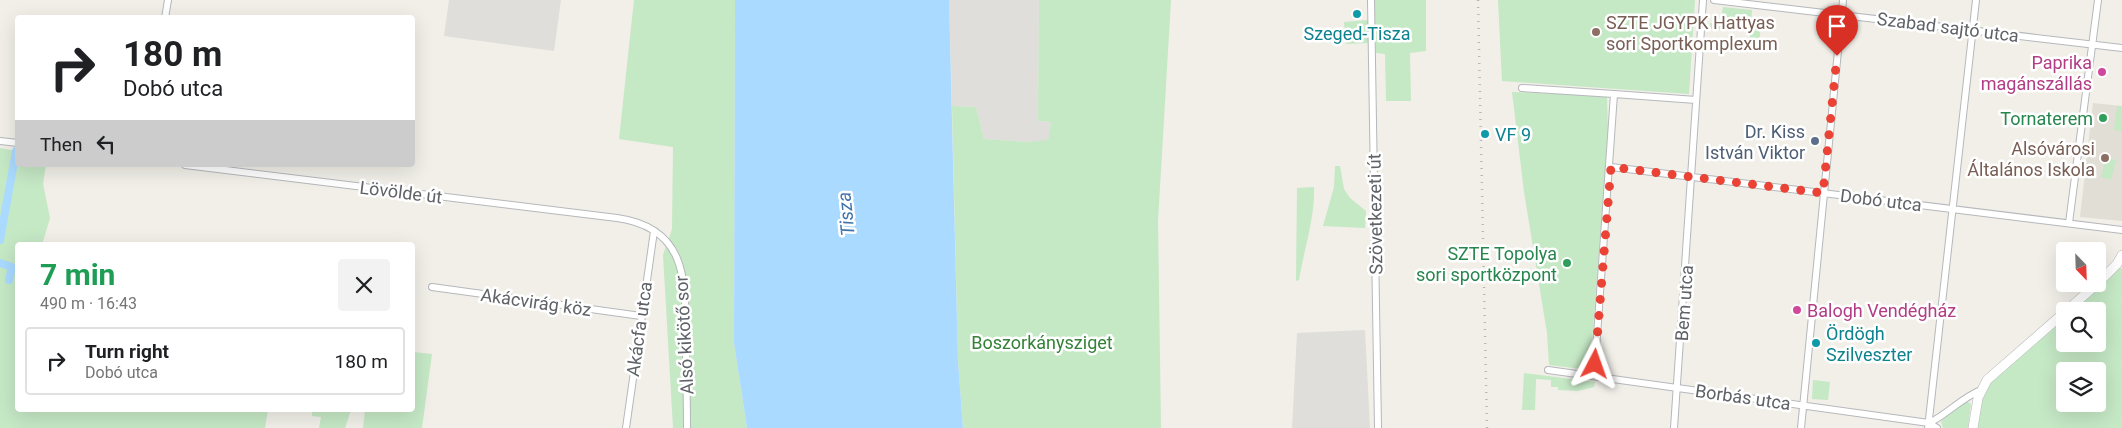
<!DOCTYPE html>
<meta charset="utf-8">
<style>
:root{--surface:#fff;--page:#f2f2f2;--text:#202124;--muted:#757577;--line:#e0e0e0}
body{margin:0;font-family:Roboto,sans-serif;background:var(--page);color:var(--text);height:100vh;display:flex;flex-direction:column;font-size:19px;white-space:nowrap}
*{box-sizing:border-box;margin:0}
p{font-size:16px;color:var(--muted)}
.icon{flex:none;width:28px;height:28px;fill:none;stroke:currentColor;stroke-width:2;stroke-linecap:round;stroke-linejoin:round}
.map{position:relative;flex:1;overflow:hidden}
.details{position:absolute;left:15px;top:242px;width:400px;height:170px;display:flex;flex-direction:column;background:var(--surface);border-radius:5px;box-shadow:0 5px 20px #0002}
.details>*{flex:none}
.hud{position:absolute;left:15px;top:15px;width:400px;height:152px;border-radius:5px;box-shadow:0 5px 20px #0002;background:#fff;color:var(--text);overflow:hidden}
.needle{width:32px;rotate:157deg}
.fabs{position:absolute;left:2056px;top:242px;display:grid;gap:10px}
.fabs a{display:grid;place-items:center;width:50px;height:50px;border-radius:5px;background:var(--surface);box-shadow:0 5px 20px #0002;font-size:25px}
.pin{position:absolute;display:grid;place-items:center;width:42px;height:42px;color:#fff;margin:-51px -21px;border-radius:50% 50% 50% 0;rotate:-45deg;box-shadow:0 0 5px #0007}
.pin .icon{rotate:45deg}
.me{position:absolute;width:55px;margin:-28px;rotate:4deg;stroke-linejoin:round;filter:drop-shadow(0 0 4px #0008)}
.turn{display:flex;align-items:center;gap:18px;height:105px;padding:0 25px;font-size:22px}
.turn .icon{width:65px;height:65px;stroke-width:2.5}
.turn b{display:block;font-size:35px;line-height:42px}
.then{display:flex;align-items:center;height:48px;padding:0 25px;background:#0003;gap:10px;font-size:19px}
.round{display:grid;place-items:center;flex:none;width:52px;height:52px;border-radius:5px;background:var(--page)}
.summary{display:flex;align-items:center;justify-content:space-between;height:85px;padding:0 25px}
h1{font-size:30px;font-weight:700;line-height:38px;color:#1e9e55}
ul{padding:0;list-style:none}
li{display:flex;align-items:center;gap:15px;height:68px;margin:0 10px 8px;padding:0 15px;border:2px solid var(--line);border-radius:5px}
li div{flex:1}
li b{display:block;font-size:19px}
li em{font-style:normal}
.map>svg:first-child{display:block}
</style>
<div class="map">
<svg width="2122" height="428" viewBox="0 0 2122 428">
<rect width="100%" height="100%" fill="#f1efe8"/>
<!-- industrial -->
<path fill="#e0deda" d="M449,0H561L554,51L444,36Z
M949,0H1039L1038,121L1051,122L1048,141L1029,142L984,139L976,107L952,106Z
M1365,330L1370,428H1292L1297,333Z"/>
<!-- education -->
<path fill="#e1ded6" d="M2093,103L2122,106V221L2080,217Z"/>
<!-- green -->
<path fill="#c5e8c5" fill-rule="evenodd" d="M634,0H735L734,343L747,428H673L663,255L672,229L673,147L619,139Z
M1039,0H1171L1158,221L1161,428H963L958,362L952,106L976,107L984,139L1029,142L1048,140L1051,122L1038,121Z
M1374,0H1426V51L1410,53L1411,101H1386L1385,54L1376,53Z
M1498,0H1695L1689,94L1502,81Z
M1723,7L1752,10L1751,23L1761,24L1759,46H1750V31L1711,29L1710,23L1720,24Z
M1369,20L1370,43L1346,44L1344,22Z
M1512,92L1607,96L1608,131L1590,370L1549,365L1547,333L1524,192Z
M2117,106H2122V131L2114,130Z
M0,148L17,151L18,165H46L43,184L50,218L42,245H18V410H268L265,428H0Z
M2106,158L2116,160L2111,180L2101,177Z
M1335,166H1340L1344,189L1350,198L1366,211L1365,228L1323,226L1334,187Z
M1314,187C1315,219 1304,249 1299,280L1296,281L1297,188Z
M2117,264L2122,269V428H1973L1978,398L1987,380L2098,284ZM2065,311H2098V344H2065ZM2065,371H2098V404H2065Z
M413,352L432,354L422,428H363L365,410H412Z
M1524,373L1595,382L1594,387L1578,391L1558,390V387H1551V380L1536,379L1535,410H1522Z
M1813,380L1830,382L1828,400L1812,399Z
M1966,401L1971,404L1968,428H1943L1941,421Z
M312,410H351L345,428H319L321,417L312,416Z"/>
<!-- water -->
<path fill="#aadaff" d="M735,0H949L958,362L963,428H747L734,343Z"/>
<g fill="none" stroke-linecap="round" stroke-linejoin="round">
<!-- canal -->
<path stroke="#aadaff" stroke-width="8" d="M0,240L16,151
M0,263L12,267L9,280"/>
<!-- minor casing -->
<g stroke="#b5b8bc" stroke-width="8">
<path id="minor" d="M1371,0L1378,428
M1714,0L2122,48
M165,18L168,0
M1522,88L1614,94
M0,141L18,143
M185,165L617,218C689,228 685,283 686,339C686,369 687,398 687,428
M1611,167L2122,230
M2069,223L2098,0
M432,287L641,316
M1595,364L1614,94L1696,100
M1548,370L1929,423L1937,428
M1929,423C1948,414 1961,398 1981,390
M626,428L654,231
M1674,428L1703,0
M1801,428L1843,0
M1928,428L1976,0"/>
</g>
<!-- tertiary casing -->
<g stroke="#b5b8bc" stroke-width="10">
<path id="tertiary" d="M2098,283L2117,264L2122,255
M1973,428L1978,398L1987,380L2097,284"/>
</g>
<!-- minor -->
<use href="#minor" stroke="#fff" stroke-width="6"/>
<!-- tertiary -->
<use href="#tertiary" stroke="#fff" stroke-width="9"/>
<!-- rail -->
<path stroke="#b6b7b8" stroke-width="2.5" stroke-dasharray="1 6" stroke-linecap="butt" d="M1478,0L1487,428"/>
</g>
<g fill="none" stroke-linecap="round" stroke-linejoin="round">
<!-- route -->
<path stroke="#ea4335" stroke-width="9" stroke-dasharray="0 16.2" d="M1595,364L1611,167L1823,193L1837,56"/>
</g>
<!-- markers -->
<g fill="#0f9aa8" stroke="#fff" stroke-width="2">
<circle cx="1357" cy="14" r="5"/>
<circle cx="1485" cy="134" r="5"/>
<circle cx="1816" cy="343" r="5"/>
</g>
<g fill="#8d6e63" stroke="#fff" stroke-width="2">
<circle cx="1596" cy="32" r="5"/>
<circle cx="2105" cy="158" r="5"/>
</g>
<g fill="#d1479c" stroke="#fff" stroke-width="2">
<circle cx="2102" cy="72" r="5"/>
<circle cx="1797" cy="310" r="5"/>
</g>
<g fill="#2e9e5b" stroke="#fff" stroke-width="2">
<circle cx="2103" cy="118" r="5"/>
<circle cx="1567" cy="263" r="5"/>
</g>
<circle fill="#5c6f8a" stroke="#fff" stroke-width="2" cx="1815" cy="141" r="5"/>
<g text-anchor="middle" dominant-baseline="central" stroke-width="5" stroke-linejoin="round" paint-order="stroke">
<!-- education labels -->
<g font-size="18" fill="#785e54" stroke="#fff" text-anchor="start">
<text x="1606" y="22">SZTE JGYPK Hattyas<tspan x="1606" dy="21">sori Sportkomplexum</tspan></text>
<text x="2095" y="148" text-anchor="end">Alsóvárosi<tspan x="2095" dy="21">Általános Iskola</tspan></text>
</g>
<!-- street labels -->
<g font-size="18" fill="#5f6368" stroke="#fff">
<text transform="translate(1948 27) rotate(7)">Szabad sajtó utca</text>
<text transform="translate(401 192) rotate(7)">Lövölde út</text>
<text transform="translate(1881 200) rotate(7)">Dobó utca</text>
<text transform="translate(1375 214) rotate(-91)">Szövetkezeti út</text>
<text transform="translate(536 302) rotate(8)">Akácvirág köz</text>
<text transform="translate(1684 303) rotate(-86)">Bem utca</text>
<text transform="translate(639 329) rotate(-82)">Akácfa utca</text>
<text transform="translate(684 335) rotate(-93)">Alsó kikötő sor</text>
<text transform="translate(1743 397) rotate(8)">Borbás utca</text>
</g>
<!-- culture labels -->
<g font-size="18" fill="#0d838f" stroke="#fff" text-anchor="start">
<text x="1357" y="33" text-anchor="middle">Szeged-Tisza</text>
<text x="1495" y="134">VF 9</text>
<text x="1826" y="333">Ördögh<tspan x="1826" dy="21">Szilveszter</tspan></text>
</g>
<!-- hotel labels -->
<g font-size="18" fill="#b23c85" stroke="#fff" text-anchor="end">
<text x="2092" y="62">Paprika<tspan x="2092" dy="21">magánszállás</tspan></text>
<text x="1807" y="310" text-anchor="start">Balogh Vendégház</text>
</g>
<!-- leisure labels -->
<g font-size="18" fill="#27864d" stroke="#fff" text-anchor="end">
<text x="2093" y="118">Tornaterem</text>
<text x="1557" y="253">SZTE Topolya<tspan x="1557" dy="21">sori sportközpont</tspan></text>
</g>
<!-- service labels -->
<g font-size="18" fill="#4e5e75" stroke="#fff" text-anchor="end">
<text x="1805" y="131">Dr. Kiss<tspan x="1805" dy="21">István Viktor</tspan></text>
</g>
<!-- park labels -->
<g font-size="18" fill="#348238" stroke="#fff">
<text x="1042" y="342">Boszorkánysziget</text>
</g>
<!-- water labels -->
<g font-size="19" font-style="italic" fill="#4174aa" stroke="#fff">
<text transform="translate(846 214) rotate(-96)">Tisza</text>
</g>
</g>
</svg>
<div class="fabs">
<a><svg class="needle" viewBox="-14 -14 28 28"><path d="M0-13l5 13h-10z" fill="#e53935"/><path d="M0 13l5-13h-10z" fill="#757577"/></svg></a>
<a><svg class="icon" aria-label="search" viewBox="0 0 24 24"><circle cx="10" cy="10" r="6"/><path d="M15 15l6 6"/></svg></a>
<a><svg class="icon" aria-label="layers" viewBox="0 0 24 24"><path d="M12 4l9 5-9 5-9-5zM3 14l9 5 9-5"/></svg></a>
</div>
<div class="pin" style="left:1837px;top:56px;background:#d93025"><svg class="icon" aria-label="arrive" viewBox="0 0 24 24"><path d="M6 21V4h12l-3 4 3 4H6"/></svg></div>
<svg class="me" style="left:1595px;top:364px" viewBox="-20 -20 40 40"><path d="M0-17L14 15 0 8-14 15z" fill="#ea4335" stroke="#fff" stroke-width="4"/></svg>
<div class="hud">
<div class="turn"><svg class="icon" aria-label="right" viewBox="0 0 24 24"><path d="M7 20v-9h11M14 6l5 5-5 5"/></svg><div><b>180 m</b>Dobó utca</div></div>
<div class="then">Then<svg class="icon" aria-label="left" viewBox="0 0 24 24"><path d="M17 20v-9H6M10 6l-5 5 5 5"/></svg></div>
</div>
<section class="details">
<div class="summary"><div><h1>7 min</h1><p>490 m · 16:43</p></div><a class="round"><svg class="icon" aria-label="close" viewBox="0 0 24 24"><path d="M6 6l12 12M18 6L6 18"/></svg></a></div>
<ul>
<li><svg class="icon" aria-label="right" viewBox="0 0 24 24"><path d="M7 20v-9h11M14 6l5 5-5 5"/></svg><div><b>Turn right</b><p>Dobó utca</p></div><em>180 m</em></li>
</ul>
</section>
</div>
